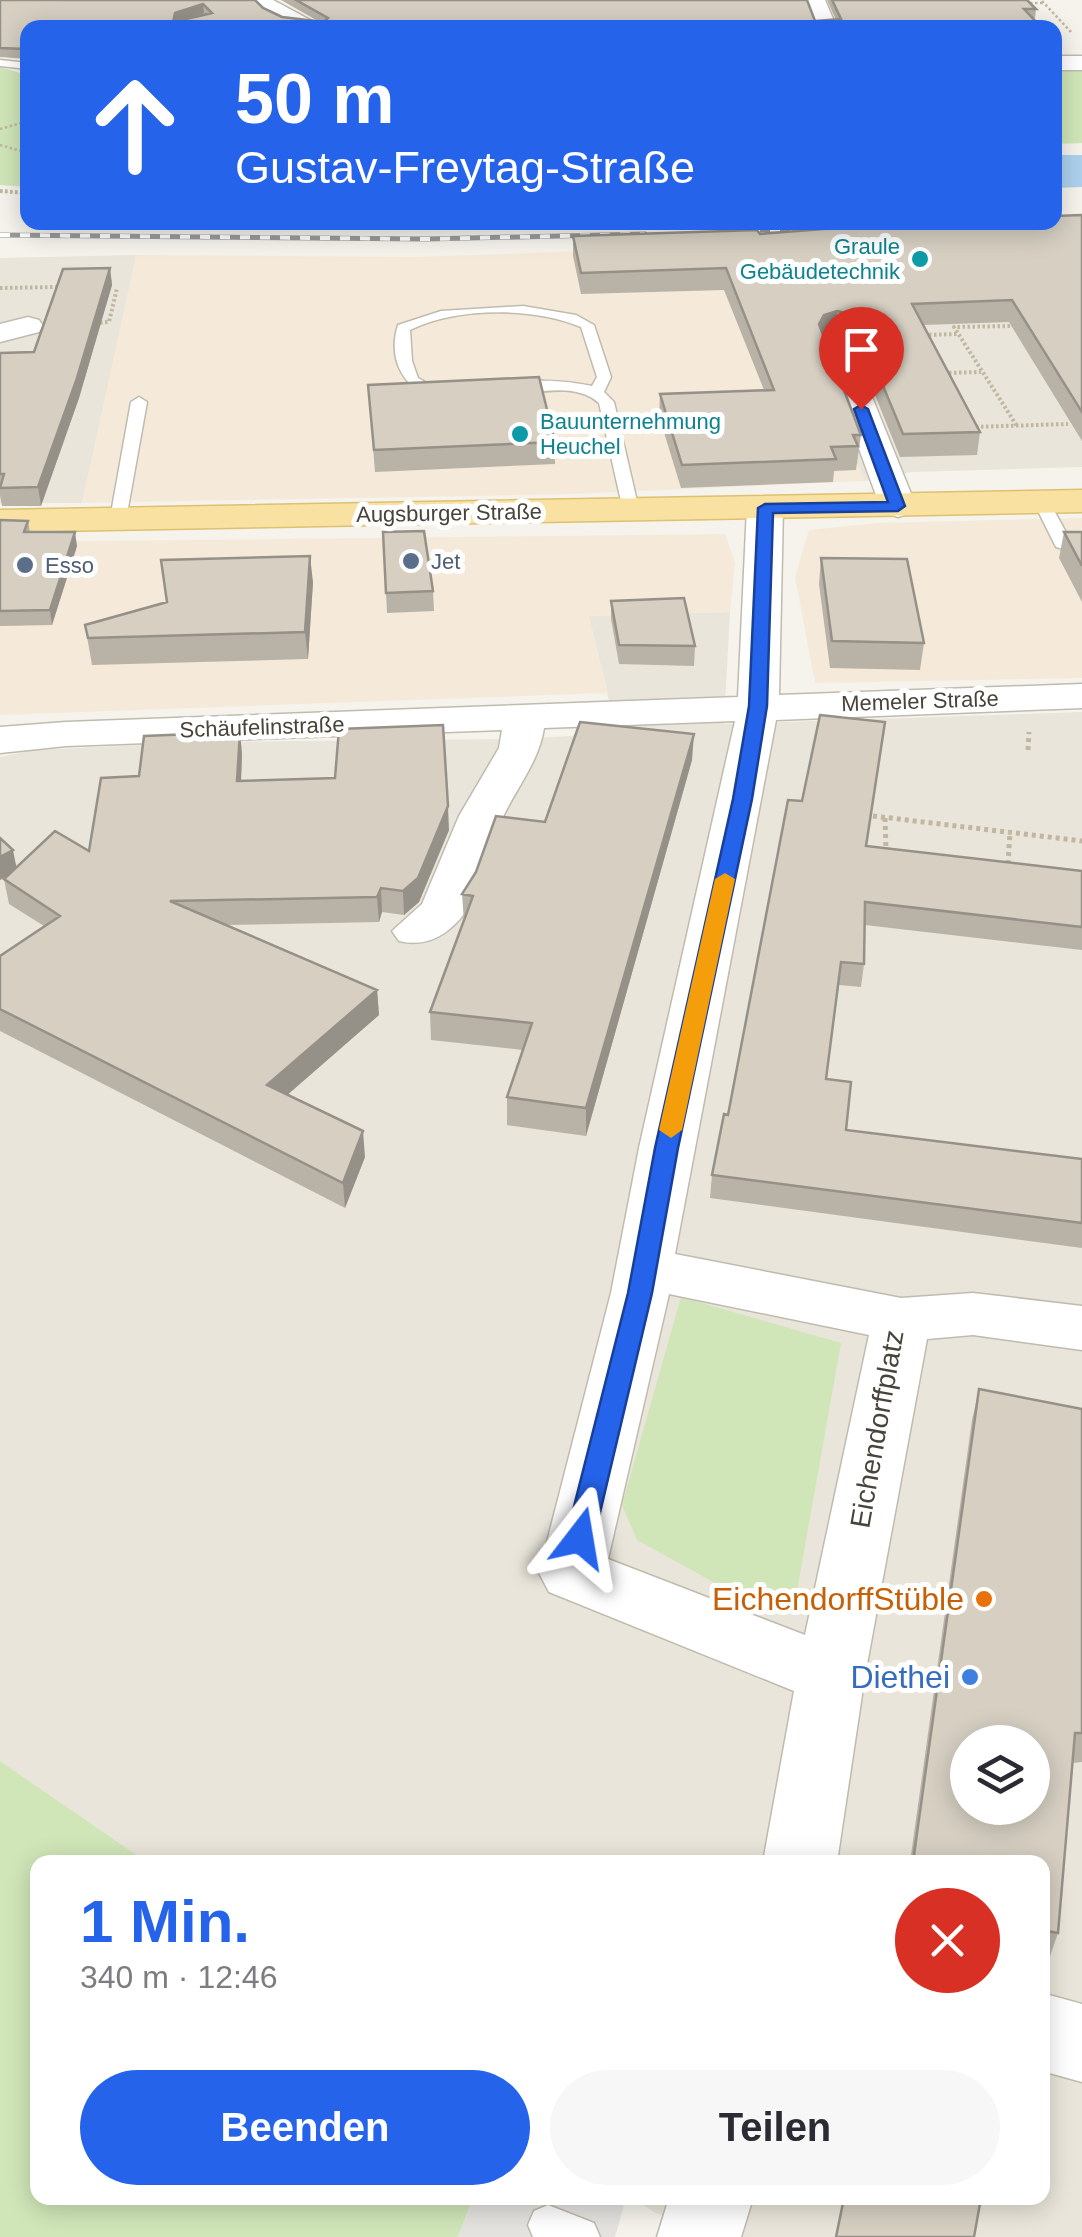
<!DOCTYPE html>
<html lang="de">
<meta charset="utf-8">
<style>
:root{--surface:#fff;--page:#f7f7f7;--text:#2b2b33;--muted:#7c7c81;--accent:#2563eb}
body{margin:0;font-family:Arial,sans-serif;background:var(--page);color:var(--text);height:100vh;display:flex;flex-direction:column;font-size:38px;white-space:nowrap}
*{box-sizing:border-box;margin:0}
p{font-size:32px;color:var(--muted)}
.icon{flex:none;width:55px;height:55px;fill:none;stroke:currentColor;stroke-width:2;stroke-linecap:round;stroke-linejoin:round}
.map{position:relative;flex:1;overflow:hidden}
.sheet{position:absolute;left:30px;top:1855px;width:1020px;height:350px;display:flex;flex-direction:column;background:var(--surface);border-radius:20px;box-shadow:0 5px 25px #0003}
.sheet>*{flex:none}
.banner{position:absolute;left:20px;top:20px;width:1042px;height:210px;border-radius:20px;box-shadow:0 5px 25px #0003;background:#2563eb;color:#fff;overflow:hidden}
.buttons{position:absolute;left:950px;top:1725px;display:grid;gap:20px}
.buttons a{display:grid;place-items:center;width:100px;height:100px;border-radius:50%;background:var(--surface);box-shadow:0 5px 25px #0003;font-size:50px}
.pin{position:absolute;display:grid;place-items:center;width:85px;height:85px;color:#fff;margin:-102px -42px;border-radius:50% 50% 50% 0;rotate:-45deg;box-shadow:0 0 10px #0007}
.pin .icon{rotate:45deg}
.me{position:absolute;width:110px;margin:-55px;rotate:14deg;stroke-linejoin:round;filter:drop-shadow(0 0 8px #0008)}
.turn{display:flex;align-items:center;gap:35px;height:210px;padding:0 50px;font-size:45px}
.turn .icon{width:130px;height:130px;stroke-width:2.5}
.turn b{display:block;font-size:70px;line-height:85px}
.round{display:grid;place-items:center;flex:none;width:105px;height:105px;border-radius:52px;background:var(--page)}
.headline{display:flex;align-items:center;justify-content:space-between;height:170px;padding:0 50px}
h1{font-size:60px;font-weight:800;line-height:75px;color:var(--accent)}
.cta{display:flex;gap:20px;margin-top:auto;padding:20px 50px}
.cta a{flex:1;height:115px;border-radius:60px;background:var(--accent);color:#fff;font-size:40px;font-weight:800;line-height:115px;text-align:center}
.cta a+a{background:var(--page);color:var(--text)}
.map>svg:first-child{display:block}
</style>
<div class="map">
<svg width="1082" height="2237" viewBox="0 0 1082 2237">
<rect width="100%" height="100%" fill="#f5f3ec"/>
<!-- residential -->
<path fill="#e9e5da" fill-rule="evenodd" d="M136,255L124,329L82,503H0V258Z
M1082,275V467L912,472L865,481L773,285Z
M730,612L724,724L1082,712V2237H713L654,2212L633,2198H1042V1862H147L0,1761V757L33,750L209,742L523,739L617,733L588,616ZM968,1742H1032V1808H968Z"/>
<!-- commercial -->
<path fill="#f5ead9" d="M1082,234L774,285L865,481L574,494L82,503L136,255L415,257Z
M1082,518V678L815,683L795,577L809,530L878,523Z
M725,534L735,563L730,612L589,616L608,693L0,715V542Z"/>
<!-- green -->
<path fill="#d0e6b8" d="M0,67L27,75V187L0,185Z
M1055,68H1082V143L1055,144Z
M681,1297L841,1343L797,1591L733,1593L637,1540L622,1505Z
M0,1761L147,1862H38V2198H473L458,2237H0Z"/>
<!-- parking -->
<path fill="#e4e3e0" d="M473,2198H626L615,2237H458Z"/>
<!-- water -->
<path fill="#add1ed" d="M1055,155H1082V187L1055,188Z"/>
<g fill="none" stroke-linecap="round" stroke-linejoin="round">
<!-- service casing -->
<g stroke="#c0bbaf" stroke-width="3">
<path id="service" d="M0,60L28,63V69L0,66Z
M523,306L576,315L594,325L611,377L604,392L614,402L639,510L637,514L623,510L599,403C575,382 538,393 509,395L501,390C523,376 567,381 592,386L597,377L581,327C532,307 458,307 410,330L412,361L418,378L447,394L439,399C404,391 387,360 398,325L441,311Z
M139,397L147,402L126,519L118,524L110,519L131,402Z
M1036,499L1050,503L1074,547L1071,551L1056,547L1034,503Z
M548,2205L594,2223L600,2237H533L528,2225L534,2211Z"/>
</g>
<!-- minor casing -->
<g stroke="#c0bbaf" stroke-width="3">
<path id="minor" d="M251,0H273L325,28C296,28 270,25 251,0Z
M805,0H825L837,28H816Z
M1055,56H1082V70H1055Z
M28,317L39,320L43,326L39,332L0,342V324Z
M836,336L847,339L851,345L916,506L910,513L898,517L886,513L880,506L821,345L825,339Z
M765,497L777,501L783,508L779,695L1082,684V708L776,720L675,1254L901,1298L973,1293L1082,1306V1350L973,1335L927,1339L865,1675L837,1862H763L794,1691L549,1592L539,1573L611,1293L639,1148L735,721L544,728C539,762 516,788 502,819C489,847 479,896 460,919C443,938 424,947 399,941L392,931L422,904L459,816L499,748L502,730L66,746L0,753V727L66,722L738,697L747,508L753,501ZM669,1294L869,1335L805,1635L608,1559Z
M1042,1993L1082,2004V2082L1042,2071Z
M669,2198H753L741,2237H657Z"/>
</g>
<!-- primary casing -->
<g stroke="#dec071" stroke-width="3">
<path id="primary" d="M1082,490V512L0,532V510Z"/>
</g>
<!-- path-far2 -->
<path stroke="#c1b7a1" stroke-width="2.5" stroke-dasharray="2.5 2.5" stroke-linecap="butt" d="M1042,1L1071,32
M1025,3H1043
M0,129L28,121
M0,145L28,153
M0,191L23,193"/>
<!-- path-far1 -->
<path stroke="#c1b7a1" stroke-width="4" stroke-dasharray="2.5 2.5" stroke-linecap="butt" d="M0,191L28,193
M0,288L56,287
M95,323L109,322L117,288
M1015,326L954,327L1017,426
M924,335L958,334
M944,373L981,372
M971,427L1068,424"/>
<!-- path -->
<path stroke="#c1b7a1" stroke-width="5" stroke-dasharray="4 4" stroke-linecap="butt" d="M1028,750L1029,732
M865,815L1082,841
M885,818L886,850H893
M1008,864L1010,832"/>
<!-- service -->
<use href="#service" fill="#fff" fill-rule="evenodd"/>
<!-- minor -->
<use href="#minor" fill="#fff" fill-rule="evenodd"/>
<!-- primary -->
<use href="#primary" fill="#f9e2a1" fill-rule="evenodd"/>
<!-- rail casing -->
<g stroke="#9a9a9a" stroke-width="5">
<path id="rail" d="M730,231L870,227
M0,235L427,239L645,234"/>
</g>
<!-- rail -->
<use href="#rail" stroke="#fff" stroke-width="4" stroke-dasharray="10" stroke-linecap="butt"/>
</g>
<!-- wall -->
<path fill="#b8b2a7" d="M0,0H255L263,8L282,17L318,21L281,0H807L815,21L836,20L827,0H1027L1036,9L1035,18H1033L1042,28H28V59L0,57Z
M1082,215V441L1009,322L923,325L980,432L977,455L900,457L854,343L848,335L835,332L824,336L861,435L856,470L834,471L833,482L681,488L659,416L660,394L764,390L724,290L581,294L573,256V236L760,234Z
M110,268L112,285L79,398L41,506H2L0,495V353L34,352Z
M368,385L555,442V464L375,472Z
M0,520L28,521L30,532L77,546L52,625L0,626Z
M383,532L433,591L434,611L387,613Z
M1064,532H1082V602L1059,558Z
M821,558L924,643L920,670L830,668L819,584Z
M313,582L308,659L92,665L85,625Z
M611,601L695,646L694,666L619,664L611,619Z
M240,732L242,755L241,781L449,830L419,902L404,915L382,912L379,922L224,925L377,990L379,1015L287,1095L365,1157L345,1208L0,1031V956L44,926L9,904L4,879L8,875L0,880L17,867L89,851L139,776Z
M692,760L586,1136L507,1125V1097L523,1050L431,1040L430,1012L464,922L462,894L545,822Z
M867,847L1082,871V950L865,925L864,964L861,987L839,985L826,1079L846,1130L1082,1159V1248L710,1198L712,1175L728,1115Z
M979,1389L1082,1409V1762L1072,1763L1058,1933L1048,1962L1042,1960V1862H910L972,1420Z"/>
<!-- shaded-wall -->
<path fill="#969188" d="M203,4L204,13L176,22H173L175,13Z
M110,268L112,285L79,398L41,506L38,487Z
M837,311L835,332L822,337L819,324L824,315Z
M75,532L77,546L52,625L50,610Z
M310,556L313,582L308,659L305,632Z
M240,732L242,755L240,805L237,781Z
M694,734L692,760L586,1136V1108Z
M448,806L449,830L419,902L404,915L403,891Z
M13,850L17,870L0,880V857Z
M381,888L382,912L379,922L377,897Z
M377,990L379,1015L270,1110L267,1085Z
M363,1131L365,1157L345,1208L343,1183Z"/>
<!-- building -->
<path fill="#d6cfc2" stroke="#969188" stroke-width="2.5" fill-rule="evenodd" d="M0,0H255L263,8L282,17L324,22L328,18L296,0H807L815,21L841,19L832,0H1027L1036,9H1024L1042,28H28V51L27,49L0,48ZM203,4L212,13L173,22L175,13Z
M1082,215V412L1012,300L912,304L980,432L903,434L856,321L850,314L837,311L824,315L819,324L861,435H853L858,446L831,447L836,459L682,465L660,394L774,390L726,268L581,273L573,236L757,230L760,234L914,222H1055V216Z
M110,268L76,381L38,487L0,488L4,474H0V353L34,352L63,269Z
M539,377L555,442L374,450L368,385Z
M0,520L28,521L24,532H75L50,610L0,611Z
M424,531L433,591L386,593L383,532Z
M1064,532H1082V566Z
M310,556L305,632L88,638L85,625L167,602L161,560Z
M821,558L907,559L924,643L832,641Z
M684,598L695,646L619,645L611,601Z
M820,715L885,722L866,846L1082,871V927L865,902L864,964L841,962L826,1079L851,1082L846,1130L1082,1159V1223L712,1175L724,1114L728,1115L788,800L802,801Z
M580,722L694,734L586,1108L507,1097L532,1023L430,1012L473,896L462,894L476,872L496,816L545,822Z
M443,725L448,806L418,878L403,891L381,888L377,897L170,901L377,990L267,1085L363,1131L343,1183L0,1009V956L60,916L4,879L55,831L89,851L101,778L139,776L144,736L240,732L237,781L335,778L339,729Z
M0,838L13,850L0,857Z
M979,1389L1082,1409V1733H1075L1058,1933L1042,1930V1862H913ZM968,1742H1032V1808H968Z
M844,2198H981L974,2237H836Z"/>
<!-- route -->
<path fill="#2563eb" stroke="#184099" stroke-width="2.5" d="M861,405L868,409L905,506L898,511L773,513L767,706L752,799L678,1148L652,1293L594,1538L590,1546L580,1550L570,1546L566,1538L628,1293L655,1148L733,799L749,706L758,508L765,504L888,502L854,409Z"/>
<!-- slow -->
<path fill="#f59e0b" d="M725,873L735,879L682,1130L671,1138L659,1130L715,879Z"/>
<!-- markers -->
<g fill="#0f9aa8" stroke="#fff" stroke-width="4">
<circle cx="920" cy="259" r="10"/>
<circle cx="520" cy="434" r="10"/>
</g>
<g fill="#5c6f8a" stroke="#fff" stroke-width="4">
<circle cx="411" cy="561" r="10"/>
<circle cx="25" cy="565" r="10"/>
</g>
<circle fill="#e8710a" stroke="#fff" stroke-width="4" cx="984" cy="1599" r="10"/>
<circle fill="#3f7fe0" stroke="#fff" stroke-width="4" cx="970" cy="1677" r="10"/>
<g text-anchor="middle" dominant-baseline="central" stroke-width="10" stroke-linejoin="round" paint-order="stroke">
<!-- far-culture labels -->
<g font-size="22" fill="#0d838f" stroke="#fff" text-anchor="end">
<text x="900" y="246">Graule<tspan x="900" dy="25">Gebäudetechnik</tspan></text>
<text x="540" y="421" text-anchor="start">Bauunternehmung<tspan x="540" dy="25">Heuchel</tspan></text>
</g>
<!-- far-street labels -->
<g font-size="22" fill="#49443a" stroke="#fff">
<text transform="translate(449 513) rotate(-1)">Augsburger Straße</text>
<text transform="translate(920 701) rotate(-2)">Memeler Straße</text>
<text transform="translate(262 727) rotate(-2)">Schäufelinstraße</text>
</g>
<!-- far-service labels -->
<g font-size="22" fill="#4e5e75" stroke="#fff" text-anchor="start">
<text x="431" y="561">Jet</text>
<text x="45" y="565">Esso</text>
</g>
<!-- street labels -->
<g font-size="28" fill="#49443a" stroke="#fff">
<text transform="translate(877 1429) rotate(-80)">Eichendorffplatz</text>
</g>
<!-- near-food labels -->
<g font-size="32" fill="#c56008" stroke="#fff" text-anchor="end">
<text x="964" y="1599">EichendorffStüble</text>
</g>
<!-- near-shop labels -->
<g font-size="32" fill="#366cbe" stroke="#fff" text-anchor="end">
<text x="950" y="1677">Diethei</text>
</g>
</g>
</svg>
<div class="buttons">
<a><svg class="icon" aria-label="layers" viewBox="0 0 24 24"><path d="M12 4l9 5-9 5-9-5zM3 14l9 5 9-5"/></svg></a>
</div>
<div class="pin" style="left:861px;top:409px;background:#d93025"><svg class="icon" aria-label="arrive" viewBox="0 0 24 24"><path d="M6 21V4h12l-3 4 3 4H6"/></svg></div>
<svg class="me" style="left:580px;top:1538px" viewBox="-20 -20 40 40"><path d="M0-17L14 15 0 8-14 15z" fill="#2563eb" stroke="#fff" stroke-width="4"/></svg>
<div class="banner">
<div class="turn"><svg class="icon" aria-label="ahead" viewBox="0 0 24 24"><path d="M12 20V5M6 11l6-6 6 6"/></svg><div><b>50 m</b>Gustav-Freytag-Straße</div></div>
</div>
<section class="sheet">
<div class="headline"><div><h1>1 Min.</h1><p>340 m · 12:46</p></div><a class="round" style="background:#d93025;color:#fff"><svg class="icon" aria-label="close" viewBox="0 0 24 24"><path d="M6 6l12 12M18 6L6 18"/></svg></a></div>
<div class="cta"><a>Beenden</a><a>Teilen</a></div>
</section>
</div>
